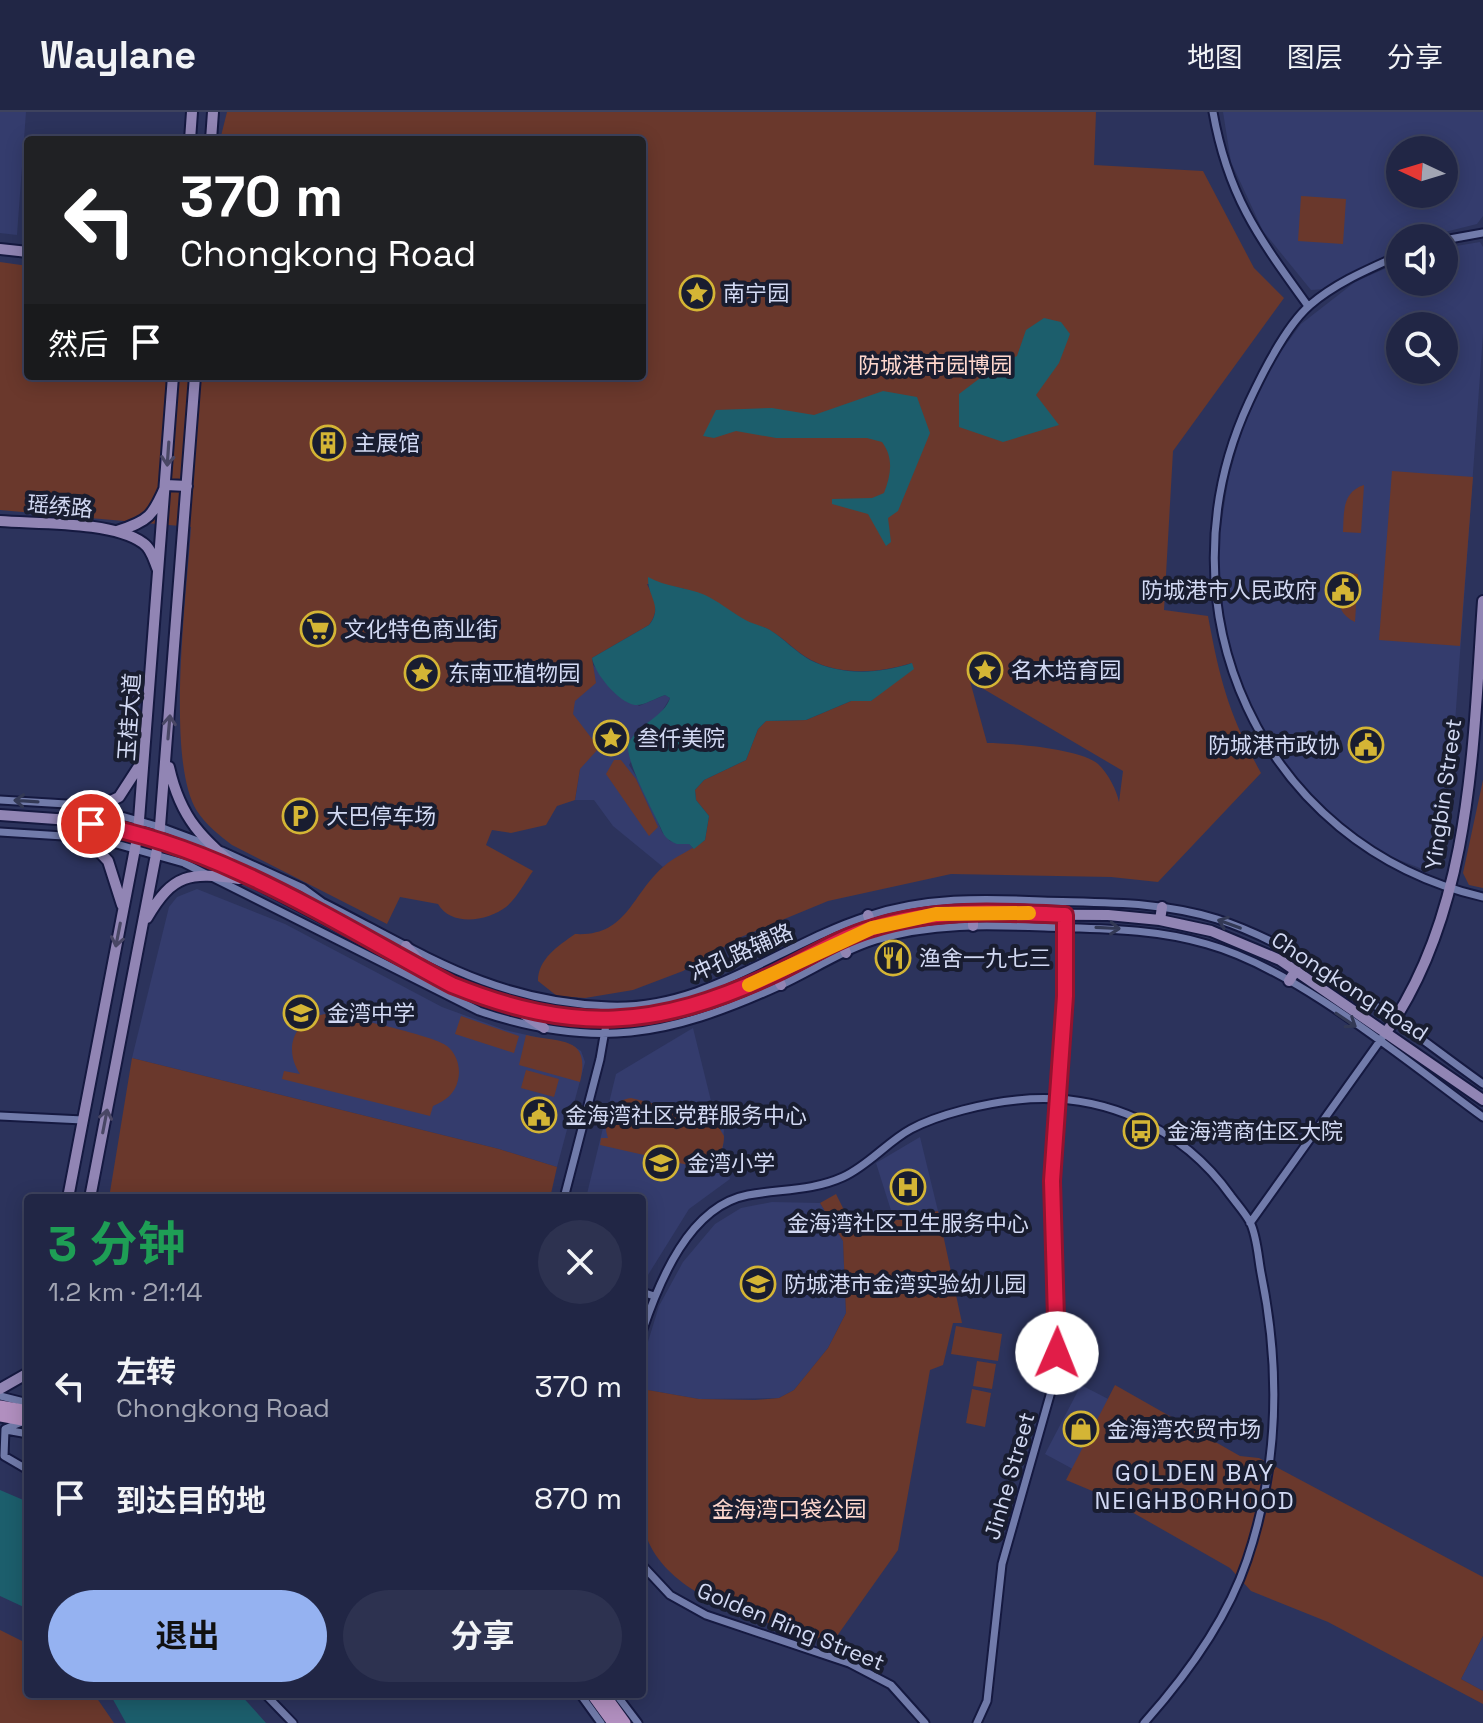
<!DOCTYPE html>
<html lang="zh">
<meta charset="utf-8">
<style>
:root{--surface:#212645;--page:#2d3250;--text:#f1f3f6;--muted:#a2a5b3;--line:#3e435e;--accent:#95b2f1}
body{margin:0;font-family:"Space Grotesk","Noto Sans SC",sans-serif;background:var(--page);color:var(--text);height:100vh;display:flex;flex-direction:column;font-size:30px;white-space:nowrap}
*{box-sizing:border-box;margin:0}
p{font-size:26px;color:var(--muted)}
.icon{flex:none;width:44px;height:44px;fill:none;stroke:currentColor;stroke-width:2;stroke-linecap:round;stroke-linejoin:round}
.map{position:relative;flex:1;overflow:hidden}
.details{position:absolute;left:24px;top:1082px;width:622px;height:504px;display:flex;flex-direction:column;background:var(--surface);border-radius:8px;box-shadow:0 4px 20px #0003,0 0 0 2px var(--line)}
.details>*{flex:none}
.banner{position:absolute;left:24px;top:24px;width:622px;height:244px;border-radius:8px;box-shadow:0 4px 20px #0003,0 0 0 2px var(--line);background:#202124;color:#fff;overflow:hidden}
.needle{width:52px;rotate:274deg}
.controls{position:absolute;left:1386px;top:24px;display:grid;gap:16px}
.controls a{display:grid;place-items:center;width:72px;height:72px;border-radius:50%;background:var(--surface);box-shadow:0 4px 20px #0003,0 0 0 2px var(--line);font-size:40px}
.pin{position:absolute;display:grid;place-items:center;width:68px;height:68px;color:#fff;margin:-34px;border:4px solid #fff;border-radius:50%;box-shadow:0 2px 8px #0007}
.me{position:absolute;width:88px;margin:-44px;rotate:1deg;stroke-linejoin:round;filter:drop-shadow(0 0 6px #0008)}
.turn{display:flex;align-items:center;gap:28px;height:168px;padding:0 24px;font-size:36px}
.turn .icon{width:104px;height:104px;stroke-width:2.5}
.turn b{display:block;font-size:56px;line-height:68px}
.then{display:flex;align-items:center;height:76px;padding:0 24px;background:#0003;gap:16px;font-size:30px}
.round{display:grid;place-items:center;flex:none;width:84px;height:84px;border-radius:42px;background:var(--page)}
.head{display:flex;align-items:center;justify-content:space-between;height:136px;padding:0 24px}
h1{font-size:48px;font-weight:700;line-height:60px;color:#1e9e55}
.action{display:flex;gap:16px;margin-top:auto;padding:16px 24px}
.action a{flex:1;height:92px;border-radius:48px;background:var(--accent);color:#111;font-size:32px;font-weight:700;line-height:92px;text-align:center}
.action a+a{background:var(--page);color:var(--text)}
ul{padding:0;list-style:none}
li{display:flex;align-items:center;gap:24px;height:112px;padding:0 24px}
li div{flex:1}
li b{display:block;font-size:30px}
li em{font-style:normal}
header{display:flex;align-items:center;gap:48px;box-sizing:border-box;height:112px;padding:0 40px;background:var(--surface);border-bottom:2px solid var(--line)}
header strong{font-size:38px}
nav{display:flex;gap:44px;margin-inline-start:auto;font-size:28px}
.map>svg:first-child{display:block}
</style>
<header>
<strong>Waylane</strong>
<nav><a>地图</a><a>图层</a><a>分享</a></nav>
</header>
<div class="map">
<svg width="1483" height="1611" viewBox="0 0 1483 1611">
<rect width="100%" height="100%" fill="#2c335c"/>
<!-- built -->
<path fill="#343c6d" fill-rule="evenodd" d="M0,0H26L17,123L0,121Z
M1223,0H1483V104L1477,112L1421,126H1400V136L1325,177L1311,178L1263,119L1231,50ZM1400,38H1444V82H1400Z
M1480,130L1483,135V222L1448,708L1430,760L1371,737L1313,690L1261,619L1240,574L1225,517L1217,439L1229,364L1244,313L1274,249L1301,212L1355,170L1400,150V170H1444V136ZM1400,214H1444V258H1400Z
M549,514L639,594L665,583L670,586L629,653L645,678L662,720L670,729L689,732L694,737L663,755L613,714L594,688H575L580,657L573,602Z
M197,777L285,812L442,895L505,918L572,933L581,939L585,950L557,1055L499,1037L132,946L169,795L177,785Z
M693,916L714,1001L724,1016L723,1035L730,1067L689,1097L643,1171L642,1086H586L616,962Z
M920,1025L938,1099L894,1108L876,1051Z
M772,1090L820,1091L843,1129L846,1201L828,1236L794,1278L779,1286L699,1287L642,1277V1249L659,1194L683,1150L715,1112L741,1096Z
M1081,1273L1118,1292L1082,1362L1045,1342Z
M1483,1524V1579L1461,1567Z"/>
<!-- green -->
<path fill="#6a382c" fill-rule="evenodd" d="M227,0H1096L1094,53L1203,59L1254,156L1284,186L1173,339L1164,498L1208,504C1220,569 1229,603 1261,661L1158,770L1111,765L951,762L828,789L741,825L683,859L633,878L585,886L557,884L538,869C538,847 558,834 575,822C627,825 631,783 663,755C675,744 692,738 705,728L709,704L696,688L695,678L704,668L746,648L758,617L766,609L806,608L851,589H871L912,551C879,561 842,564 811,548C796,540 785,527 771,519C764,514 755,514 748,510C709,488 694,473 647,472C655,488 660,498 649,513L592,546L596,571L575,589L573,602L599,636L580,657L575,688L557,694L546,713L511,721L492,718L486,733L533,759C525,770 517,786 506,795C488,809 451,815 438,792L400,785L387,812L232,733C219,723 206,713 197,699C165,648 187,480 191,415L0,398V150L28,154V264H642V28H220ZM970,569L1123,659L1119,690C1117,679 1108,661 1098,652C1082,637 1011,631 987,631Z
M1301,84L1346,87L1343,132L1298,129Z
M1392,359L1473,365L1460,534L1379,528Z
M1364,373L1361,421L1343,420C1344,400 1342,380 1364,373Z
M1340,460L1358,462L1355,510C1333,500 1338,480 1340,460Z
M614,648H621L636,667L658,715L649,724L606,662Z
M1483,668V776L1469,773L1463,761Z
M325,902C343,903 435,924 447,934C457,942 461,956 458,968C455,982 445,989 433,994L430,1004L282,967L284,959L300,962C283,937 294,907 325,902Z
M461,904L519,924L514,941L455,922Z
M526,923C562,931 591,924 580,970L519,953Z
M132,946L499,1037L557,1055L550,1086H109Z
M526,958L559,967L554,985L521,976Z
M631,986L713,1006L724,1024C724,1042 714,1052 697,1055L600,1033L601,1026H608C601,1006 610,989 631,986Z
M836,1082L843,1096L874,1113L938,1099L962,1211H953L943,1253L930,1258L898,1438L832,1531C768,1510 653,1487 642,1407C636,1365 642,1319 642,1277L699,1287L755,1288L779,1286L794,1278L828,1236L846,1201L843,1129L820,1091Z
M956,1214L1002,1222L998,1249L951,1242Z
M977,1249L996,1252L992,1277L973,1274Z
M1115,1273L1240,1344L1259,1346L1483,1465V1524L1461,1567L1483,1579V1592L1328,1510L1251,1479L1230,1456L1102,1383L1066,1368Z
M972,1277L991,1281L985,1315L966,1311Z
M0,1518L28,1532V1582H94L114,1611H0Z"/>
<!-- water -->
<path fill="#1c5e6c" d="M1044,206L1061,210L1070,222L1059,251L1036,283L1059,313L1003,330L959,315V282L996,254L1017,244L1026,218Z
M883,279L917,285L930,321L898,399L888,406L891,430L886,434L868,402L832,392V387L872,386L884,381C891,363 894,346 882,330L867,326H776L736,319L714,326L703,324L716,298L772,296L814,303Z
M648,465C666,475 686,475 705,483C718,489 730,499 742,506C751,512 761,513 770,518C784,527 796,540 810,548C841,564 880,562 912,551L914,557L871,589H851L806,608L766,609L758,617L746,648L704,668L695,678L696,688L709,704L705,728L694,737L689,732H677C672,730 665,726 663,721C656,704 622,644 629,631C638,612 665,604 670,586L665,583C656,586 643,594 635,593C618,590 595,562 592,546L649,513C664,494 647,485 648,465Z
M0,1378L28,1390V1497L0,1484Z
M110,1582H240L266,1611H126Z"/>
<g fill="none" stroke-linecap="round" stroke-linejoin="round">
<!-- street casing -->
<g stroke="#151940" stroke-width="11">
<path id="street" d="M1213,0C1228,85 1259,126 1308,194
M1444,128L1483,121
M1400,143C1369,157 1337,170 1310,193C1287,213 1262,262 1249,290C1154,495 1261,734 1483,785
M0,688L83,693L160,715L211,734
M0,720L95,726L184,751L479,899C594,938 669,924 777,875C810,860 841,839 876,828C931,811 987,813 1044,815C1099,817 1153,816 1207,832C1297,857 1406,949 1483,1005
M222,739L303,776L322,790C421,840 492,890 609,894C706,898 780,832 868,804C924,785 983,786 1042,789C1101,791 1160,789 1217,807C1311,837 1403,915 1483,972
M0,1004L83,1008
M564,1086L600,947L609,895
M1250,1111L1387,919
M642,1180L654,1184
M642,1220C659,1170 689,1094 748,1083C781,1077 812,1079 843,1065C869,1053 887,1030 911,1017C939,1002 986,991 1017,988C1102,979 1182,1015 1231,1084C1237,1092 1245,1101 1250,1110C1257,1124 1258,1145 1261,1161C1281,1258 1279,1353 1247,1448C1227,1508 1186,1564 1144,1611
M0,1284L28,1291
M24,1309L5,1317L4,1344L28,1358
M6,1318L28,1322
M642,1453L670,1483L706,1503L849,1551L891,1573L925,1611
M265,1582L293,1611
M580,1582L601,1611
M616,1582L638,1611
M977,1611L987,1589L1002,1452L1056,1262L1059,1220L1052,1069L1065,884V800"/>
</g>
<!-- secondary casing -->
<g stroke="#151940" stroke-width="14">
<path id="secondary" d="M190,28L192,0
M211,28L213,0
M0,137L28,140
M0,409C38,412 113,409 143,431C152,437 154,449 158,458
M117,419C149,409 153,404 166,373L187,374
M169,655C181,708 202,726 242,760
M0,703L70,708L159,727L253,769L452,873L513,894L607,909L666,902L703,893L872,816L936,802L1108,803L1160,808L1211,819L1280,848L1483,988
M72,707L119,685L143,648
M70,708L108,749L122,793
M973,800V814
M868,803L872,816
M147,806C173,761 190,760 239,767
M1160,808L1162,795
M841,828L846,841
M406,834L424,854
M775,861L781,873
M1289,869L1296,858
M518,898L544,916
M1387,919C1472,797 1473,632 1483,489
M68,1086L138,721L173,264
M90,1086L159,727L195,264
M0,1277L28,1261"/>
</g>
<!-- primary casing -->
<g stroke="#151940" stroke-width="15">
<path id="primary" d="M0,1294L28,1299
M0,1304L28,1309
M592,1582L613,1611
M604,1582L625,1611"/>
</g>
<!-- street -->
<use href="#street" stroke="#717baa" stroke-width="7"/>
<!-- secondary -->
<use href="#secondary" stroke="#9185b4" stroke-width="10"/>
<!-- primary -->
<use href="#primary" stroke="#b18fbf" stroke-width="11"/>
</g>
<!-- one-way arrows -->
<defs><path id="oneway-shaft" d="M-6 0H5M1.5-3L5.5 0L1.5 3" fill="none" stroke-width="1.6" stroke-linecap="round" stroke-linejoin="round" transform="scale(2)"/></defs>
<g stroke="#494765">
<use href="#oneway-shaft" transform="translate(168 342) rotate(94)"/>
<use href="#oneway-shaft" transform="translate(169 615) rotate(-85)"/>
<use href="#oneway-shaft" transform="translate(118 823) rotate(101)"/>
<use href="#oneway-shaft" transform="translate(105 1009) rotate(-79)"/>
</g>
<g stroke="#333955">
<use href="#oneway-shaft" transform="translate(26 689) rotate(-176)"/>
<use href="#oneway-shaft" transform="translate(1229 812) rotate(-160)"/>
<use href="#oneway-shaft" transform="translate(1108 816) rotate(3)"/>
<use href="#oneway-shaft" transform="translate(1346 908) rotate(34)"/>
</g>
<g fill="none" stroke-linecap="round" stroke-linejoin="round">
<!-- route casing -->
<g stroke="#92132f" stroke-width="20">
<path id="route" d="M91,712C220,734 338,812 452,873C574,922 655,917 774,862C806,847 838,826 873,816C936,796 1000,800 1065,803V884L1052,1069L1057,1241"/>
</g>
<!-- route -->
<use href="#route" stroke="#e11d48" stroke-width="14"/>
<!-- slow -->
<path stroke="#f59e0b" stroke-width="14" d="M749,873L872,816L936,802L1029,801"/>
</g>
<!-- icons -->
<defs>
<g id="sight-ring" transform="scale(1.8)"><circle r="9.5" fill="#191d30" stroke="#d4b535" stroke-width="1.5"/><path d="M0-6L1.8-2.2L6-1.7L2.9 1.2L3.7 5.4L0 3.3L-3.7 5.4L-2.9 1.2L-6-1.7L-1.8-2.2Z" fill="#d4b535"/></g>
<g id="building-ring" transform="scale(1.8)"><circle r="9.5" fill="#191d30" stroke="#d4b535" stroke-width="1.5"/><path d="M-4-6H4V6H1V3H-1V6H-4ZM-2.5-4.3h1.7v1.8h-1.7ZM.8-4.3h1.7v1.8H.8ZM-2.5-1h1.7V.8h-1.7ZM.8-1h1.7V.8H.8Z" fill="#d4b535"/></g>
<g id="civic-ring" transform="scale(1.8)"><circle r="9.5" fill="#191d30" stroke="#d4b535" stroke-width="1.5"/><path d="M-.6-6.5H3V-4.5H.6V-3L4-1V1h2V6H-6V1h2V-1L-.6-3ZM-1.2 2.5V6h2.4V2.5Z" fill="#d4b535"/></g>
<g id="supermarket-ring" transform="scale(1.8)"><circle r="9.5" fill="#191d30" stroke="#d4b535" stroke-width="1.5"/><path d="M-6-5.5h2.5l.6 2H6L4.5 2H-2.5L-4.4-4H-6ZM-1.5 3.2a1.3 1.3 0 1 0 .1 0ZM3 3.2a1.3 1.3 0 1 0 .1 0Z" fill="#d4b535"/></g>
<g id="parking-ring" transform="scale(1.8)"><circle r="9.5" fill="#191d30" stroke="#d4b535" stroke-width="1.5"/><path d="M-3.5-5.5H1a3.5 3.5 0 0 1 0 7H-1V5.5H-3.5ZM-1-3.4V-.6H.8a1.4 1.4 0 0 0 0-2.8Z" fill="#d4b535"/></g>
<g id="restaurant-ring" transform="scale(1.8)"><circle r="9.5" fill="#191d30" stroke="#d4b535" stroke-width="1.5"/><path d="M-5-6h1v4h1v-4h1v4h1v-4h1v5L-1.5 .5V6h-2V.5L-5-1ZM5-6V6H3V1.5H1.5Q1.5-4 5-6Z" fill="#d4b535"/></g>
<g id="school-ring" transform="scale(1.8)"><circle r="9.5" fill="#191d30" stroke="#d4b535" stroke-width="1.5"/><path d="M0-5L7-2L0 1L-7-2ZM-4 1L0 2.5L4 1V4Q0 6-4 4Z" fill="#d4b535"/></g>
<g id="bus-ring" transform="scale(1.8)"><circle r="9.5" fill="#191d30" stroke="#d4b535" stroke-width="1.5"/><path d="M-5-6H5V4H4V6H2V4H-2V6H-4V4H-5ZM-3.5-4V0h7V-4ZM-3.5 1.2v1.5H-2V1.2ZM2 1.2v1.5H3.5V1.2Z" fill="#d4b535"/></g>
<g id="hospital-ring" transform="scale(1.8)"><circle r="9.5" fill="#191d30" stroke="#d4b535" stroke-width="1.5"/><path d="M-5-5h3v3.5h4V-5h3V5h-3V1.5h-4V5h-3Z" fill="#d4b535"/></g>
<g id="shop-ring" transform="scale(1.8)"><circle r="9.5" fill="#191d30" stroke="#d4b535" stroke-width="1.5"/><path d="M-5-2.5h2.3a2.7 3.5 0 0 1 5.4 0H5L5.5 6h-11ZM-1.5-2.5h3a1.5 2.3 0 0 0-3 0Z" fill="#d4b535"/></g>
</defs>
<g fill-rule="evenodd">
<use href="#sight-ring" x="697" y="181"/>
<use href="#building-ring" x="328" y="331"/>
<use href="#civic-ring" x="1343" y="478"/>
<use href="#supermarket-ring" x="318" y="517"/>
<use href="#sight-ring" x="985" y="558"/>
<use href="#sight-ring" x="422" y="561"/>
<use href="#sight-ring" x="611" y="626"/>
<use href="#civic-ring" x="1366" y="633"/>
<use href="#parking-ring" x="300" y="704"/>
<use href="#restaurant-ring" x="893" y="846"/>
<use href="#school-ring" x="301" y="901"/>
<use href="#civic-ring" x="539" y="1003"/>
<use href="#bus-ring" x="1141" y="1019"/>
<use href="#school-ring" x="661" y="1051"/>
<use href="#hospital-ring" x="908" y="1075"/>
<use href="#school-ring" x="758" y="1172"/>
<use href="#shop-ring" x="1081" y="1317"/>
</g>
<g text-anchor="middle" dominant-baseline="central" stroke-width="8" stroke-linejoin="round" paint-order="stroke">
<!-- poi labels -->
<g font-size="22" fill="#d2d9f3" stroke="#191d30" text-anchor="start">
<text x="723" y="181">南宁园</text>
<text x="354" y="331">主展馆</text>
<text x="1317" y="478" text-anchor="end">防城港市人民政府</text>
<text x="344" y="517">文化特色商业街</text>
<text x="1011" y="558">名木培育园</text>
<text x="448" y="561">东南亚植物园</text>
<text x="637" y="626">叁仟美院</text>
<text x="1340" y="633" text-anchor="end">防城港市政协</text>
<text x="326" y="704">大巴停车场</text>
<text x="919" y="846">渔舍一九七三</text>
<text x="327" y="901">金湾中学</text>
<text x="565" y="1003">金海湾社区党群服务中心</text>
<text x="1167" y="1019">金海湾商住区大院</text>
<text x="687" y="1051">金湾小学</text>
<text x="908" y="1111" text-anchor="middle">金海湾社区卫生服务中心</text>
<text x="784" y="1172">防城港市金湾实验幼儿园</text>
<text x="1107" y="1317">金海湾农贸市场</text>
</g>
<!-- park labels -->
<g font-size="22" fill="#ffd8ce" stroke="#191d30">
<text x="935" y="253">防城港市园博园</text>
<text x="789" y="1397">金海湾口袋公园</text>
</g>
<!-- street labels -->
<g font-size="22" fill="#d2d9f3" stroke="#191d30">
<text transform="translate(60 394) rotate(5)">瑶绣路</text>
<text transform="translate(129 605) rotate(-86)">玉桂大道</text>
<text transform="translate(1443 682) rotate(-82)">Yingbin Street</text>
<text transform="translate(741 840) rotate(-24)">冲孔路辅路</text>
<text transform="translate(1350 874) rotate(33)">Chongkong Road</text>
<text transform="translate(1009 1364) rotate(-74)">Jinhe Street</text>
<text transform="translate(791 1514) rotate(22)">Golden Ring Street</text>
</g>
<!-- neighbourhood labels -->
<g font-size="24" letter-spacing="2" fill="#d2d9f3" stroke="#191d30">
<text x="1195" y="1360">GOLDEN BAY<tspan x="1195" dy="28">NEIGHBORHOOD</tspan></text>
</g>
</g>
</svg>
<div class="controls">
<a><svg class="needle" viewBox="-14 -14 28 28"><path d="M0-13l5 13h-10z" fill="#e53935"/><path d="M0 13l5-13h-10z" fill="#a2a5b3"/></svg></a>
<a><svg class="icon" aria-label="sound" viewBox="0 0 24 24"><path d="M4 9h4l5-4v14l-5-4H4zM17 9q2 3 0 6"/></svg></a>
<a><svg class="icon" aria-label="search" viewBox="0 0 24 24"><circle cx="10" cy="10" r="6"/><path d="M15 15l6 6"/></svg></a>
</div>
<div class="pin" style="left:91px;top:712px;background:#d93025"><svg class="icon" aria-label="arrive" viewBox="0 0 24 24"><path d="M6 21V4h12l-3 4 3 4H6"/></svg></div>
<svg class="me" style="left:1057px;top:1241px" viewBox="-20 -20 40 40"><circle r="19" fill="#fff"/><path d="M0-13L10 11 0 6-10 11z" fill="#e11d48"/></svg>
<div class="banner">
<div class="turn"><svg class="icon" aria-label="left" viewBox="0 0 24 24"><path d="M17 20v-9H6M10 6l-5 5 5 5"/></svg><div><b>370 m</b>Chongkong Road</div></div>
<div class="then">然后<svg class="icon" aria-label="arrive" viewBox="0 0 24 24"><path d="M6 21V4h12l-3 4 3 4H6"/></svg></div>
</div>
<section class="details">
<div class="head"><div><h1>3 分钟</h1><p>1.2 km · 21:14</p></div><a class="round"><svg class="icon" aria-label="close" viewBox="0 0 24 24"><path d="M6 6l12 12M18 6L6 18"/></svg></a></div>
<ul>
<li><svg class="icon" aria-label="left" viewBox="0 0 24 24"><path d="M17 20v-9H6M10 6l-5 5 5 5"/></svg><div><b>左转</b><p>Chongkong Road</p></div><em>370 m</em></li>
<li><svg class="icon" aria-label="arrive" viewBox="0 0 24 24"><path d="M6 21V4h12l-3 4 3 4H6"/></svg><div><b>到达目的地</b></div><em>870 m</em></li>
</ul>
<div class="action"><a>退出</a><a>分享</a></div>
</section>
</div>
